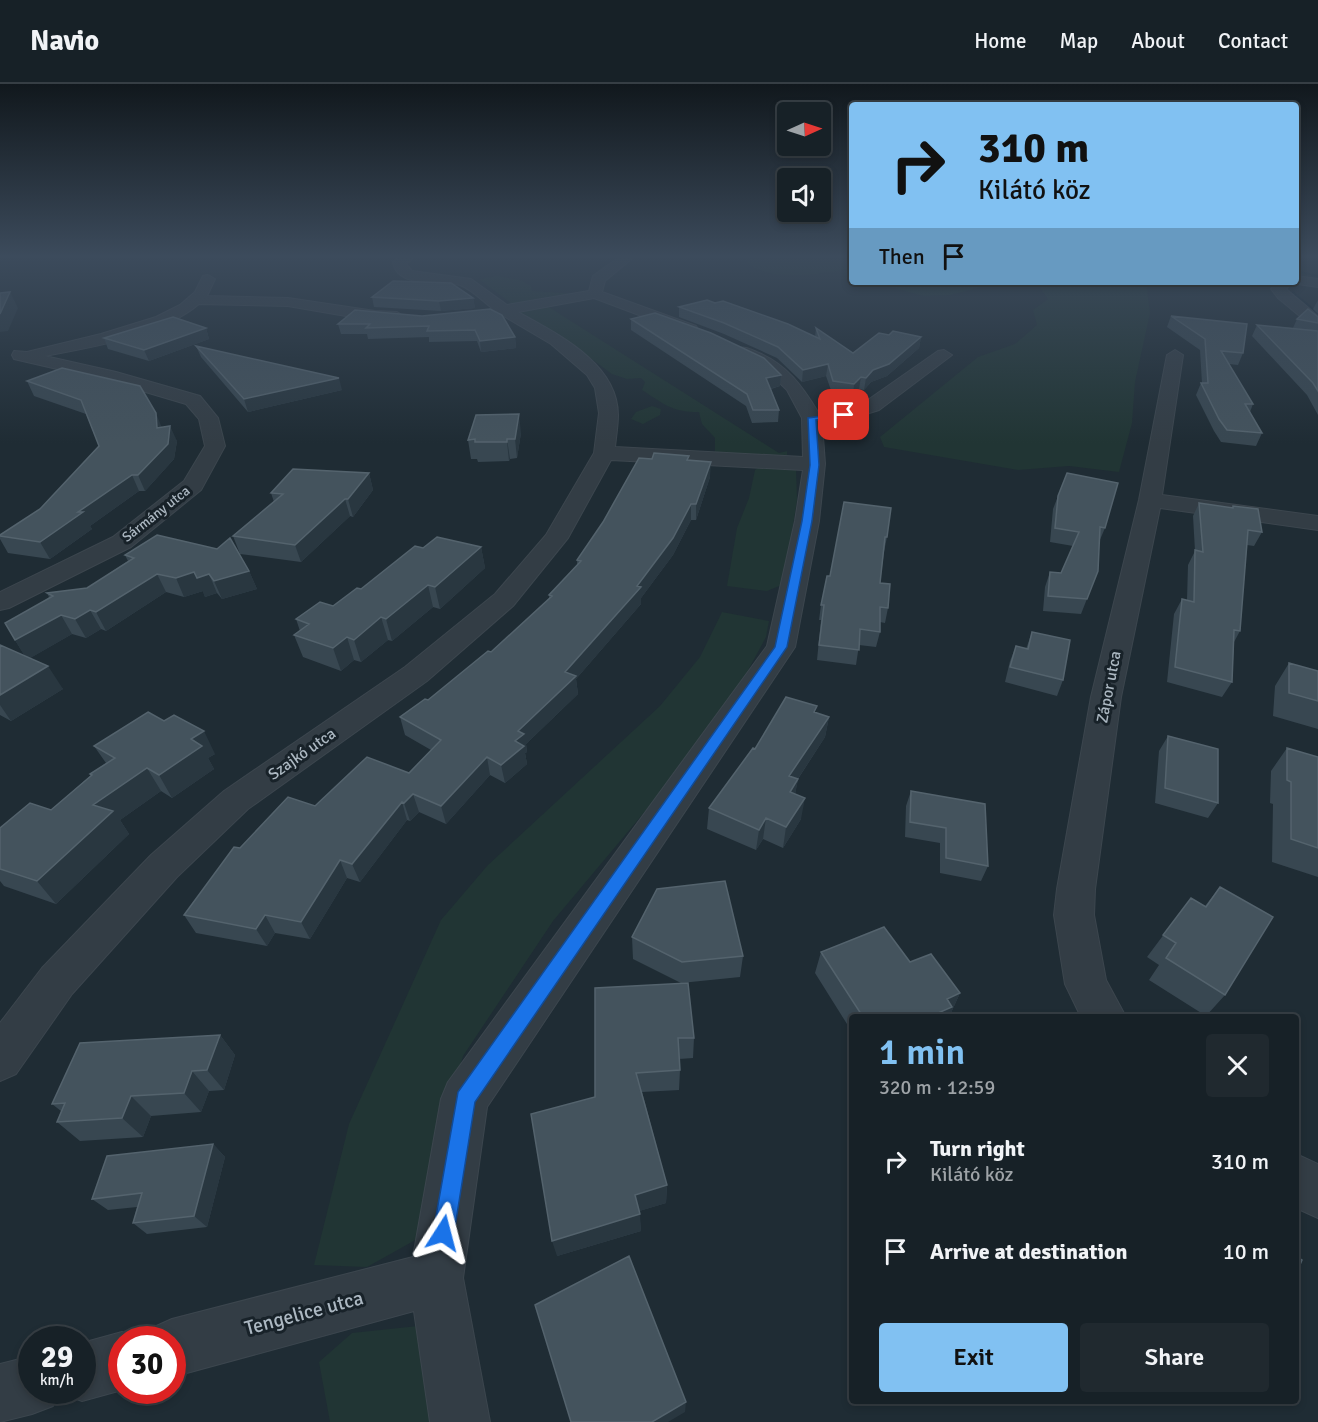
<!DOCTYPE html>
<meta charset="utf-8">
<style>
:root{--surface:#172127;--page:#20292f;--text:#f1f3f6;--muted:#9ea3a7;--line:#363e44;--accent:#81c1f2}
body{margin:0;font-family:Signika,sans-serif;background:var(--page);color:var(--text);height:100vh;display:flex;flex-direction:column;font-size:22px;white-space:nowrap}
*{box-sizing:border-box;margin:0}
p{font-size:20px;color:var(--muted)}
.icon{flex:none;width:33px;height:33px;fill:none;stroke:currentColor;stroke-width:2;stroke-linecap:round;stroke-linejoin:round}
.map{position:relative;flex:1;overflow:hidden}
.sheet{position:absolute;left:849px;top:930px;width:450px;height:390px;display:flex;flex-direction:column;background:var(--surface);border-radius:6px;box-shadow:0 3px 9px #0003,0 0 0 2px var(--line)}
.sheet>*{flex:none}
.hud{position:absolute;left:849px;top:18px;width:450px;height:183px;border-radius:6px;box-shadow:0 3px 9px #0003,0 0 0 2px var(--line);background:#81c1f2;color:#111;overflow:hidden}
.needle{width:39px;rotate:87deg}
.buttons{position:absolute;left:777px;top:18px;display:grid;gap:12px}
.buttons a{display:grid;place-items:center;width:54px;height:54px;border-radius:6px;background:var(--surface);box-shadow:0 3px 9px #0003,0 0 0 2px var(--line);font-size:30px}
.speed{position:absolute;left:18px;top:1242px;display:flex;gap:12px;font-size:30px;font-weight:700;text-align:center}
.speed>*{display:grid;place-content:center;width:78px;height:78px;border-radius:50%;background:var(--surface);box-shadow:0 3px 9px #0003,0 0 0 2px var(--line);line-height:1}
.speed small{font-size:15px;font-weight:400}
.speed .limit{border:9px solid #d22;background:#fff;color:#111}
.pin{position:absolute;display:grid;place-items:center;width:51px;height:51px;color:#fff;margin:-26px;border-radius:12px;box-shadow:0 3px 9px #0006}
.me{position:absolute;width:66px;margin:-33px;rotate:9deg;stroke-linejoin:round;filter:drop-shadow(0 0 4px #0008)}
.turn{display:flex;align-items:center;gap:21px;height:126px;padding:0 30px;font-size:27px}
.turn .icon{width:78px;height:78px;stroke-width:2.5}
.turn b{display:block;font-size:42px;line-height:51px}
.then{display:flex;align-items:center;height:57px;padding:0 30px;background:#0003;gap:12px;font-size:22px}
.round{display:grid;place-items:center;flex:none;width:63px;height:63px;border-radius:6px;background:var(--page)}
.overview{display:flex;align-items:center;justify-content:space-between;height:102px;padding:0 30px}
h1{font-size:36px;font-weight:600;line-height:45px;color:var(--accent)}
.cta{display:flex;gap:12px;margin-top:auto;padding:12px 30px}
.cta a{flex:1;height:69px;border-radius:6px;background:var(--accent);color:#111;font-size:24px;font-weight:600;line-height:69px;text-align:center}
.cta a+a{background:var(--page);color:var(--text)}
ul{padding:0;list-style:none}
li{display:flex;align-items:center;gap:18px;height:90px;padding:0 30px}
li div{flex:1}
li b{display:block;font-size:22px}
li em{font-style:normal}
header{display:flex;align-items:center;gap:36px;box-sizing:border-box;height:84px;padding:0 30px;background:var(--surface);border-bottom:2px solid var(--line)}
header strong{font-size:28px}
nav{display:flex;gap:33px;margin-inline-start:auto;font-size:21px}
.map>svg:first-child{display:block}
</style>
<header>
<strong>Navio</strong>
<nav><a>Home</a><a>Map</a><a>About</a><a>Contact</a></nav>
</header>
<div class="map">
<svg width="1318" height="1338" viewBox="0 0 1318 1338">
<rect width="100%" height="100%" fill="#1f2c34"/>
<!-- green -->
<path fill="#213534" d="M748,171H852V185C825,189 769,199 748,179Z
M498,192L520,196L531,202L532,207L577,210L512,220L479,195Z
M872,198H1001L950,211L924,212Z
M1057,198H1146L1150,229L1135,298L1132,339L1119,388L1069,382L1018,386L884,363L880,353L978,273L1015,260L1037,241L1033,226L1048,215L1039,202Z
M544,220L779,369L787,367V375L715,369V354L702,340L699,328C671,328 664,320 642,306L645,298L641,294L627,295L612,290L593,276L514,225Z
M652,322L661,325L660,331L643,340L631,335L636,328Z
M763,380L796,384L797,416L784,500L767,507L727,502L737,444L749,414L755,386Z
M722,528L769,537L766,553L745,592L699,663L553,837L463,972L435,1073L419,1154L367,1183L314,1181L349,1040L441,836L488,781L660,622L700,573Z
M418,1242L439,1338H330L319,1278L352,1249Z"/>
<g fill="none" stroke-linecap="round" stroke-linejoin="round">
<!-- stream -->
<path fill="#142530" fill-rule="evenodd" d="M1296,186L1318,191V193L1296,188Z
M1293,207L1318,228V231L1292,209Z"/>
<!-- minor casing -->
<g stroke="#3c464e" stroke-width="2">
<path id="minor" d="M402,171H411L413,174L406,180L412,187L471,195L507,221L589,207L593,192L622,171H636L605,197L602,208L696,242L698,245L696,248H684L594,214L518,228C557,250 618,279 618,331C618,341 616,353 615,363L803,373L802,334L787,306L764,284L737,272L735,268L737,264C746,262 752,266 759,269C787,281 802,302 818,328L842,325L865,318L938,267L944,266L952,271L879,326L844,337L822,339L825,380L819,437L795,563L487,1023L463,1194L490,1338H430L414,1227L172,1293V1256H147L152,1244L172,1235L413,1173L441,1015L448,998L767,562L795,437L803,386L611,376L568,454L513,522L427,597L248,725L177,793L72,910L16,990L0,997V939L42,884L151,771L224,707L405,583L495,510L546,451L594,369L599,329L595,304L587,291L551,260L502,231H489L487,228L492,224C483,217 471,205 460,201C441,196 397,205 393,178Z
M208,191L215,195L207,212L288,214L375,227L397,228L405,233L397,238L375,237L288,222L199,220C161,252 93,263 45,272L116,288L200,312L218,334L225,362L201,406L131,463L9,524L0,526V508L113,453L184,397L205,362L199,335L186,320L105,296L14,275L12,271L14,267L27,268L101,250L156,233L180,221L195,208L203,192Z
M1296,192L1318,195V203L1291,199L1286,205L1318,232V245L1313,243L1278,214L1271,205L1277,198H1296Z
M1175,266L1183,271L1162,411L1318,432V446L1160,424L1121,613L1095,805L1094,831L1106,896L1126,933H1081L1065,900L1054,831L1057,805L1091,613L1139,416L1167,271Z
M1296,1070L1318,1080V1134L1296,1124Z
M122,1248L140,1256H122V1306L82,1317L61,1309V1306H82V1259Z
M32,1272V1306H59L53,1322L32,1330L0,1338V1280Z"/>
</g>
<!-- minor -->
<use href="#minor" fill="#333d45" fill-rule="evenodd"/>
</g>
<!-- wall -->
<path fill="#384751" d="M372,213L473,214L475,224L441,227L374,223Z
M1318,216V230L1313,225Z
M679,223L815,253L816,244L853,269L889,251L921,253L919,264L887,292L871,298L864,306L859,305L853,312L832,309L826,292L802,298L777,274L724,250L679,233Z
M422,232L515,253L516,264L481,268L477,257L429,258V253L368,255L367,250H341L338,240Z
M1171,232L1243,269L1238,281L1229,280L1253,320L1250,328L1262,349L1256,362L1221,358L1214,347L1196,311L1201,299H1202L1200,266L1167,243Z
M1318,233V331L1307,311L1252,252L1257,241L1293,244L1297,235Z
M631,235L781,291L780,302L771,305L779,326L778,338L752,339L746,322L631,246Z
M206,244L209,255L149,277L108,265L104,254Z
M196,262L342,306L248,328L201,273Z
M27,297L162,343L177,357L174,375L145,407H139L90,442L92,445L50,475L8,469L0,455V451L40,425L99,362L86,330L34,312Z
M521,349L517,374L510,375L509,377L478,378L477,375H471L468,356Z
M689,376L710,393L696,436H691L673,471L641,514V520L576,595L578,610L526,660L527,668L525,669L527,680L505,699L490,691L446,740L419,728L410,737L407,736L360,798L347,794L310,855L275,849L267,862L196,849L184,831L240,764L315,722L409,689L431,666L405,651L400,633L428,616L491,568L549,515V511L577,481V476Z
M369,389L373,406L353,433L350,432L301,478L240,470L233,452L274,418L271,409Z
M1067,389L1105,444L1099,458L1098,487L1081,530L1043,527L1045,503L1050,488L1061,489L1073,462L1050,458L1053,425Z
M844,418L887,453L884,468L880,499L888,524L885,539L880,538V548L876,563L859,561L856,581L817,576L821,536H819L821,521L830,492Z
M1199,419L1232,424L1233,422L1262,448L1254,462L1247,461L1240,547L1234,558L1232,598L1222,613L1167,598L1174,530L1182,515L1187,516L1188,481L1195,467L1193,432Z
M481,463L485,484L440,525L433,523L392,557L388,556L361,578L354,576L341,587L303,573L294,551L300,547L296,535L333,522L361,505L423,464Z
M125,471L249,487L257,505L222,515L217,509L205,513L203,507L184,513L166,508L106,547L101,545L86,554L72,550L30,574L63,605L11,637L0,631V561L25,572L15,556L49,513L47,509L87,504L128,477Z
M1032,548L1063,596L1057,612L1005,598L1010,577L1016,562L1026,565Z
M1289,579L1318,587V645L1273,632L1275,602Z
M816,629L829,633L825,653L798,695L795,710L801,735L783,764L763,755L756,766L707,745L709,724L755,665Z
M1168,652L1218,719L1208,734L1155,719L1159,667Z
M94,662L215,670L208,674L214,685L172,714L161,707L120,736L129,750L56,820L4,802L0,797V744L51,726L91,691L90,690L106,679Z
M1287,664L1318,673V793L1272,778L1273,720L1270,719L1271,687Z
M911,707L988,782L981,797L940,789V759L905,753L906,722Z
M1220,803L1225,911L1206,932L1149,896L1159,881L1147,873L1191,814L1205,822Z
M632,853L743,872L740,893L681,899L633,875Z
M821,868L910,878L960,909L950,931L948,933H852V948L815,889Z
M595,904L694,954L693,974L679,975L680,986L679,1006L642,1008L667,1101L666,1119L639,1127L641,1147L557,1172L595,1013Z
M220,951L235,971L224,1006L209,1007L201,1028L151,1032L143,1053L80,1057L57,1038L61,1027L52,1020Z
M213,1060L225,1073L207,1143L147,1150L133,1139L137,1123L108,1126L92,1115Z"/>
<!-- shaded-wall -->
<path fill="#293740" d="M10,208L18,224L8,247L0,248V230Z
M473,214L475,224L441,227L439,217Z
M206,244L209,255L149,277L144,266Z
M515,253L516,264L481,268L480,257Z
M921,253L919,264L887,292L871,298L864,306L866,294L873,286Z
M828,280L826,292L802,298L803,286Z
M781,291L780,302L765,306L766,294Z
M861,293L859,305L853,312L854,300Z
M339,294L342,306L248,328L244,315Z
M156,329L162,344H157Z
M519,330L521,349L517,374L515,355Z
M170,342L177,357L174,375L145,407L138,391Z
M507,355L510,375L509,377L507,358Z
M711,378L710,393L696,436V420Z
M369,389L373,406L353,433L348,415Z
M132,391L139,407L90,442L92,445L50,475L40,458L78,428Z
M345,415L350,432L301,478L295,461Z
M691,420V436L673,471L641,514V520L576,595L578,610L526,660L527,668L525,669L527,680L505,699L501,681L515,657L518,647L565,588L637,502Z
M481,463L485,484L440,525L435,503Z
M249,487L257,505L222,515L214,497Z
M194,488L203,507L184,513L176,494Z
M157,490L166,508L106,547L96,528Z
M209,490L217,509L205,513L197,494Z
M428,501L433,523L392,557L386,535Z
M90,526L101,545L86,554L75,535Z
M61,531L72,550L27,576L15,556Z
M381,533L388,556L361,578L354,556Z
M347,553L354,576L341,587L333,564Z
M48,582L63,605L11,637L0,621V611Z
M829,633L825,653L786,713L789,692Z
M204,647L215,670L208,674L214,685L172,714L159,691L191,655Z
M487,673L490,691L446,740L441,722Z
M147,684L161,707L120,736L129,750L56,820L37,797L93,721Z
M798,695L794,716L790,708Z
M413,710L419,728L410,737L404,719Z
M805,714L801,735L783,764L786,743Z
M402,718L407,736L360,798L352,780Z
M766,734L763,755L756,766L759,746Z
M340,776L347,794L310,855L301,838Z
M265,831L275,849L267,862L256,845Z
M960,909L950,931L948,933H929L947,915Z
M220,951L235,971L224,1006L207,986Z
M192,987L209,1007L201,1028L184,1009Z
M131,1012L151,1032L143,1053L122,1034Z
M213,1060L225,1073L207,1143L194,1132Z
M667,1101L666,1119L636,1128L635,1111Z
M640,1130L641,1147L557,1172L552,1157Z
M686,1318L685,1328L668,1338H652Z"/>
<!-- building -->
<path fill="#44535d" stroke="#54636d" stroke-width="1.5" d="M393,197L451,199L473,214L439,217L372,213Z
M10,208L0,230V209Z
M707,216L715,219L723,217L788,240L820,255L816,244L853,269L879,249L889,251L893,247L921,253L889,280L873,286L866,294L861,293L854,300L833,297L828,280L803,286L778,263L724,239L679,223Z
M490,225L502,231L515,253L480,257L475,246L427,247L429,242L366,244L370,240H338L355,226L422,232Z
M1308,225L1318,233V239L1297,235Z
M655,229L711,249L764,274L781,291L766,294L779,326H753L747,310L631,235Z
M1171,232L1247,240L1243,269L1221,267L1253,320H1245L1262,349L1227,346L1219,335L1201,299H1208L1205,255Z
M173,233L206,244L144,266L104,254Z
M1257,241L1318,247V307L1313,299Z
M196,262L339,294L244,315Z
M62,284L140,302L156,329L157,344L170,342L168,360L138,391H132L78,428H83L40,458L0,452V451L40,425L99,362L81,316L27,297Z
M519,330L515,355H507V358H475V355L468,356L476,331Z
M654,369L689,372L687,376L711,378L696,420H691L673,454L637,502L641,503L565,588L576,592L518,647L524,650L515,657L524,662L501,681L487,673L441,722L413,710L404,719L402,718L352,780L340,776L301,838L265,831L256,845L184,831L234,763L240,764L288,713L315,722L367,673L409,689L441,656L400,633L425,615L428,616L488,567L491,568L552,512L549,511L581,477L577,476L603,438L639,374L652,375Z
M293,385L369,389L348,415H345L295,461L233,452L283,410L271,409Z
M1067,389L1118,399L1105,444L1100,443L1098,487L1087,515L1048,512L1050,488L1061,489L1079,448L1055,444L1058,412Z
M844,418L891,424L887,453H885L880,499L890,500L888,524L880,523V548L860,545L859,566L819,561L824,521H821L827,492H830Z
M1199,419L1233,424V422L1258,425L1262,448L1248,446L1240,547L1234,546L1232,598L1175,583L1182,515L1194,518L1195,466L1203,468Z
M157,451L217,465L230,454L249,487L214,497L209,490L197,494L194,488L176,494L157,490L96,528L90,526L75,535L61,531L15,556L5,539L53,512L47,509L87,504L134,474L125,471Z
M437,453L481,463L435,503L428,501L386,535L381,533L354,556L347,553L333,564L294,551L309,540L296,535L320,518L333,522L357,504L361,505L415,462L423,464Z
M1032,548L1070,556L1063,596L1010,583L1016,562L1028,565Z
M0,561L48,582L0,611Z
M1289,579L1318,587V617L1289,609Z
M786,613L817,622L814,628L829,633L789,692L798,695L790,708L805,714L786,743L766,734L759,746L709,724L753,664L755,665Z
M148,628L164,637L174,631L204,647L191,655L202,662L159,691L147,684L93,721L113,727L37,797L0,785V744L30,719L51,726L92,691L90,690L115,674L94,662Z
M1168,652L1218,665V719L1165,704Z
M1287,664L1318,673V764L1291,755V698L1287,696Z
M911,707L985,720L988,782L946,774V744L910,738Z
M725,797L743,872L682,878L632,853L657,805Z
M1220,803L1273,833L1225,911L1166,874L1176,859L1163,851L1191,814L1206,823Z
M884,843L910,878L931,870L960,909L947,915L952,923L929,933H863L821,868Z
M688,899L694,954H678L680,986L636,989L667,1101L635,1111L640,1130L552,1157L531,1030L595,1013V904Z
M220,951L207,986L192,987L184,1009L131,1012L122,1034L57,1038L65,1019L52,1020L80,959Z
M213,1060L194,1132L133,1139L142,1109L92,1115L107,1072Z
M629,1172L686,1318L652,1338H571L535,1221Z
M1296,1172L1302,1176L1296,1190Z"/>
<!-- sky -->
<linearGradient id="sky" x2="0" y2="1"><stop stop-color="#11181d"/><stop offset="0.48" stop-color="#3c4b5c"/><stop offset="1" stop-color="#3c4b5c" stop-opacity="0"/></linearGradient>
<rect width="1318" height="359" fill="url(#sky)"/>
<!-- route -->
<path fill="#1a73e8" stroke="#114b97" stroke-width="1.5" d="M844,329L848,331L847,333L816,336L819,381L812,437L787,563L475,1018L454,1149L451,1157L443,1160L436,1157L433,1149L458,1008L775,563L802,437L810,381L808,334Z"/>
<g text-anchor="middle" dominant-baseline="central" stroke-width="6" stroke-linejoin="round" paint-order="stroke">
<!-- far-street labels -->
<g font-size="14" fill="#acb8c2" stroke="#182229">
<text transform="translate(156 430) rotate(-38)">Sármány utca</text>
</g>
<!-- street labels -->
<g font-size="16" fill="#acb8c2" stroke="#182229">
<text transform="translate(1109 603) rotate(-79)">Zápor utca</text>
<text transform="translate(302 670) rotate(-35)">Szajkó utca</text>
</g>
<!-- near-street labels -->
<g font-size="20" fill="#acb8c2" stroke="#182229">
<text transform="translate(304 1229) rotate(-15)">Tengelice utca</text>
</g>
</g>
</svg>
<div class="buttons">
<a><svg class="needle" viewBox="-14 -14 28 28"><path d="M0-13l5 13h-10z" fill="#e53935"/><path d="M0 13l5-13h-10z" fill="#9ea3a7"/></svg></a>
<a><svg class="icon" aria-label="sound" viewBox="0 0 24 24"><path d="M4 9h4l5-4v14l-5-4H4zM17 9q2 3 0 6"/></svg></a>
</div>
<div class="speed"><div>29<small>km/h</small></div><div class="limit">30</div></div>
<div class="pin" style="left:844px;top:331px;background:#d93025"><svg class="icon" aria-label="arrive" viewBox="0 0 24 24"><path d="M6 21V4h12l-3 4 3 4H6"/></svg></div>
<svg class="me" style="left:443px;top:1149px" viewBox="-20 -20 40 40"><path d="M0-17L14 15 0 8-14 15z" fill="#1a73e8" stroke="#fff" stroke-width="4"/></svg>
<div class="hud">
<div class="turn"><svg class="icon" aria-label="right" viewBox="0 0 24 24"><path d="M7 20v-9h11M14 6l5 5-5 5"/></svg><div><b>310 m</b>Kilátó köz</div></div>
<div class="then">Then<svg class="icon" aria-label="arrive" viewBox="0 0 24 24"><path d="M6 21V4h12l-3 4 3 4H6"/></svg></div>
</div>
<section class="sheet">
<div class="overview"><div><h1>1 min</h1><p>320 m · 12:59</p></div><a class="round"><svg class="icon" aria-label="close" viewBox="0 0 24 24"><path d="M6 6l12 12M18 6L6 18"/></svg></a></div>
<ul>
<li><svg class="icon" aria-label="right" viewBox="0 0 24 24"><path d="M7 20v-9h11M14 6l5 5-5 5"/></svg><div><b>Turn right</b><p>Kilátó köz</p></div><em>310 m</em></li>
<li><svg class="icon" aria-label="arrive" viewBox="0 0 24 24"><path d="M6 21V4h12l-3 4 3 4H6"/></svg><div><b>Arrive at destination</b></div><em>10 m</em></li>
</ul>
<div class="cta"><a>Exit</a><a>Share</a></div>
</section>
</div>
